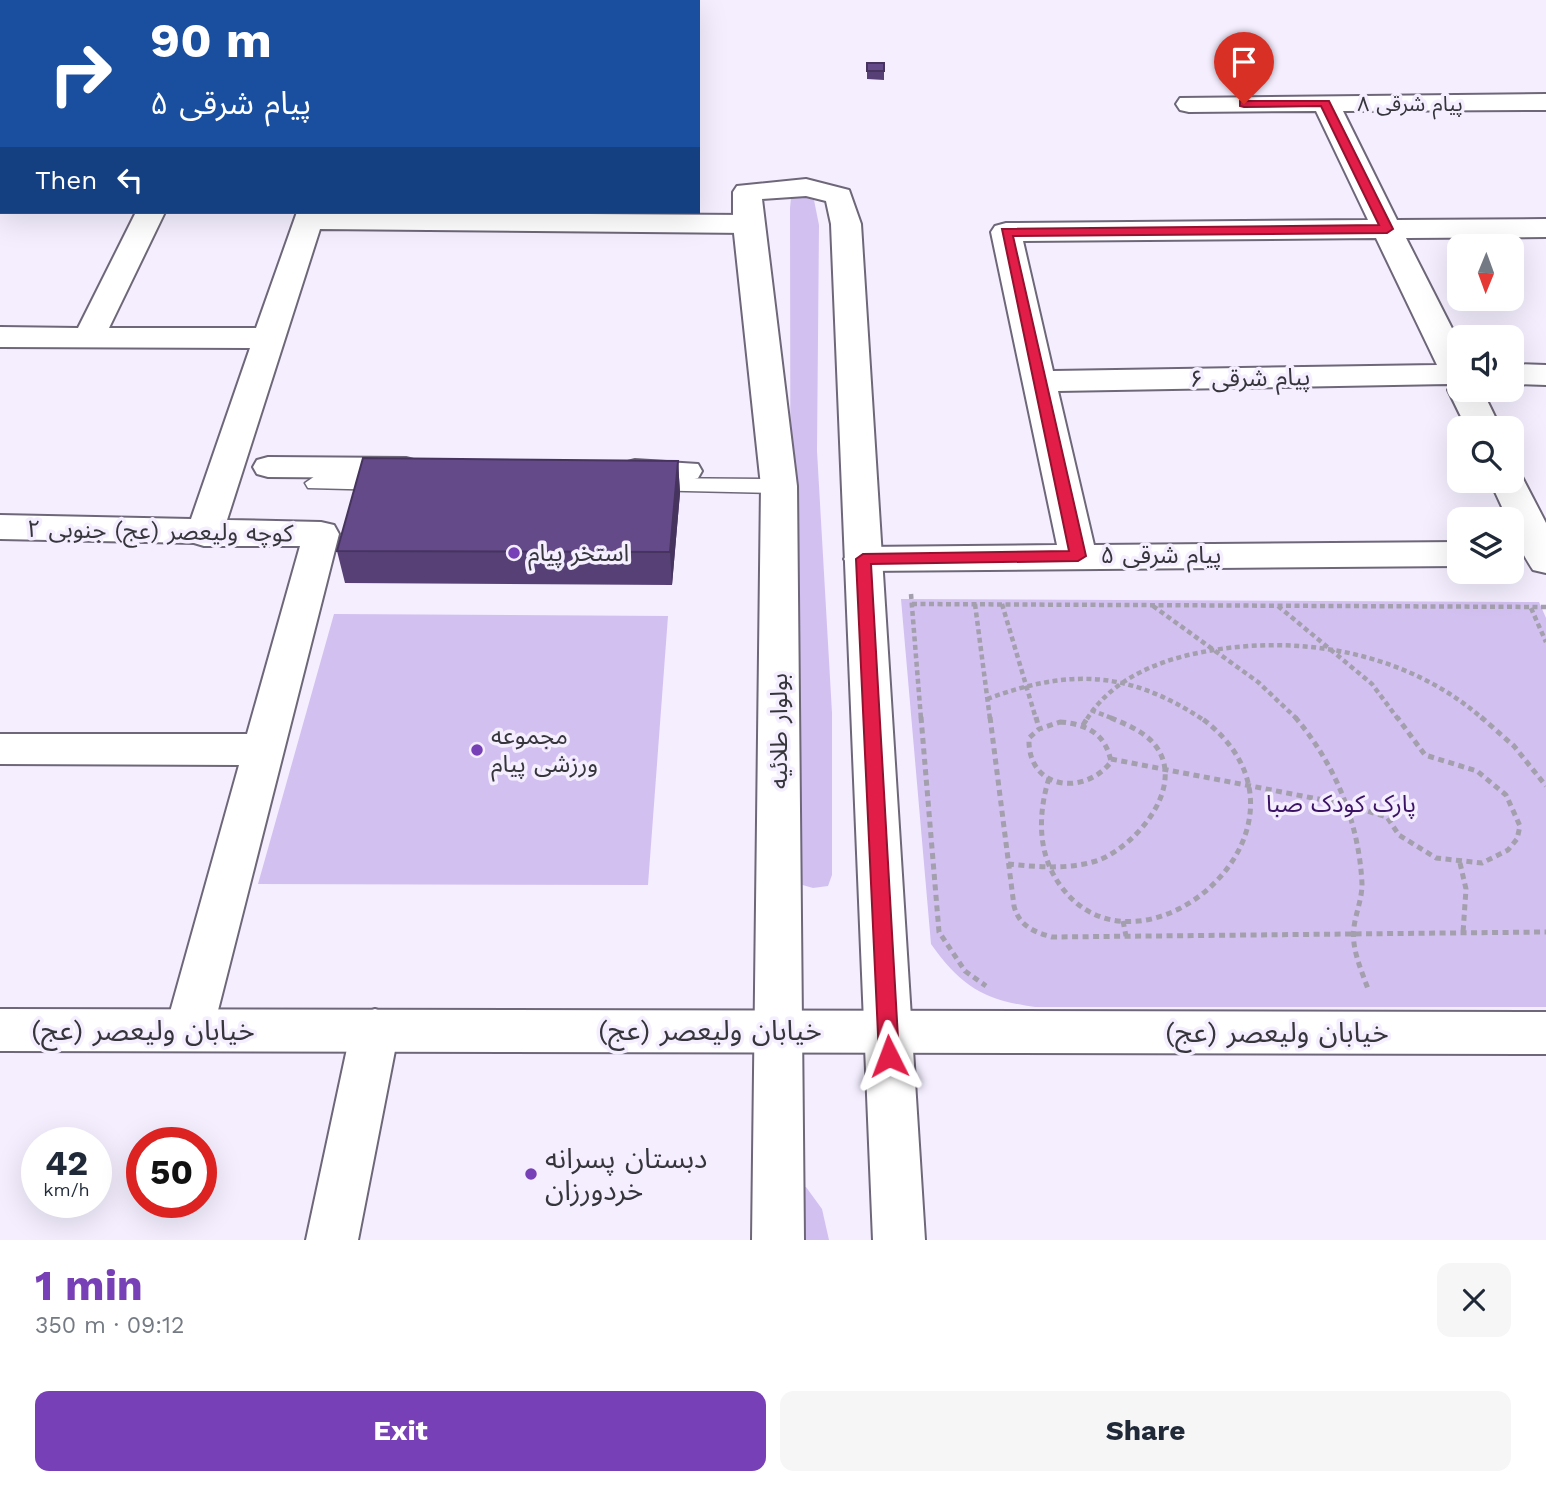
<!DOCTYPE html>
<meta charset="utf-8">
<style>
:root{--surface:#fff;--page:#f6f6f7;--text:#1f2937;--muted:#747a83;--accent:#7840b6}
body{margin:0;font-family:"Work Sans","Noto Sans Arabic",sans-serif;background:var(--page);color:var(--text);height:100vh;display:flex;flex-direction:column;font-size:26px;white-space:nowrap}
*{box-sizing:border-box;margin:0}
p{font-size:23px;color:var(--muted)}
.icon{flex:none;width:38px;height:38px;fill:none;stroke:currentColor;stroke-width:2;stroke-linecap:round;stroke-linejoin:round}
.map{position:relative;height:1240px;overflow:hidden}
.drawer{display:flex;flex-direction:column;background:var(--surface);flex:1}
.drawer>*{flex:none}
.banner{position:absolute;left:0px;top:0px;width:700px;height:214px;box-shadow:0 7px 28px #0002;background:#1a4fa0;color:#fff;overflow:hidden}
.needle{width:46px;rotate:181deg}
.fabs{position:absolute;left:1447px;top:234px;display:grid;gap:14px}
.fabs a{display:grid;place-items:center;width:77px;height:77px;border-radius:14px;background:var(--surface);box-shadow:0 7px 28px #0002;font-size:35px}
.speed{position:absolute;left:21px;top:1127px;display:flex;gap:14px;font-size:35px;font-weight:700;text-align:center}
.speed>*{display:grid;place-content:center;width:91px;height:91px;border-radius:50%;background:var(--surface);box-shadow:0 7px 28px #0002;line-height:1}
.speed small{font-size:18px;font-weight:400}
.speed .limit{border:10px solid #d22;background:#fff;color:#111}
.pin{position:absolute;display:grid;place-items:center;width:60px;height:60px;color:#fff;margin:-72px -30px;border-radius:50% 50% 50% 0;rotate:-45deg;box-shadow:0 0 7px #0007}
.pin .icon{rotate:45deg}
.me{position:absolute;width:77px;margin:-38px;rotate:357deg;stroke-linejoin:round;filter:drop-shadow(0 0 5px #0008)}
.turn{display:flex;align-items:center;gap:24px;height:147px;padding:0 35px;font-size:32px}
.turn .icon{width:91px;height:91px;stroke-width:2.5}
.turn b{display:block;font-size:49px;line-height:60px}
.then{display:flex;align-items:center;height:66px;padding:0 35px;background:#0003;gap:14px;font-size:26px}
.round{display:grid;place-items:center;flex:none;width:74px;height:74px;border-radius:14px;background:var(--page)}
.head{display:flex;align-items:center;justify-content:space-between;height:119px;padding:0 35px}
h1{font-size:42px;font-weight:700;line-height:52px;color:var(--accent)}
.primary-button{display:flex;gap:14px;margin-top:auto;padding:14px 35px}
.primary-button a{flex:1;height:80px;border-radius:14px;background:var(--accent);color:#fff;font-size:28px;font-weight:700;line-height:80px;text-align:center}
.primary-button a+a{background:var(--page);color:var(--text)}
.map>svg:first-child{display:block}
</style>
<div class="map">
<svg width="1546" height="1240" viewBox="0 0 1546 1240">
<rect width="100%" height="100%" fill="#f4eeff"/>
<!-- green -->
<path fill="#d2c0f0" d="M802,196L814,200L819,225L817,451L832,713V875L828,886L813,888L799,884L791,871L790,208L791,198Z
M901,599L1539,602L1546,618V1007H1035C983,1000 961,986 931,944Z
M334,614L668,616L648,885L258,884Z
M784,1187H806L822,1209L829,1240H776Z"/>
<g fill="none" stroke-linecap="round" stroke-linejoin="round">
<!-- service casing -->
<g stroke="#6e6779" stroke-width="3">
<path id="service" d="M315,476H387L397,483L387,490L308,488L305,483Z
M649,478L779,479L789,486L779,493L642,490L639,485L642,480Z"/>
</g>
<!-- pedestrian casing -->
<g stroke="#6e6779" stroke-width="4">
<path id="pedestrian" d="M268,457L406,458L417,461L421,468L417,475L406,478L268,477L257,474L253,467L257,460Z
M635,460L698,464L702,471L698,478L687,481L624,477L620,470L624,463Z"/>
</g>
<!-- minor casing -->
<g stroke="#6e6779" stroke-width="4">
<path id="minor" d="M1546,94V110L1343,111L1397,220L1546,219V237L1406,238L1460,344V390H1482L1501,429H1467L1448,390L1451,386L1448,384L1058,391L1094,545L1460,542V566L863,571L850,568L844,559L850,550L863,547L1057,545L991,232L995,226L1006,223L1368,220L1316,111L1189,112L1180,110L1176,104L1180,98ZM1376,238L1437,365L1053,371L1023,241Z
M136,212H165L109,328H256L297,212L748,215L758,218L763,224L758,230L748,233L320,229L227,520L321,522L334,525L339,534L213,1030L206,1045L189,1051L172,1045L165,1030L239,765L0,764V734H247L300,546H204L194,543L0,539V515L191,519L250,348L0,347V327L78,328Z
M1512,364L1546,365V385L1512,384Z
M1512,471L1520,473L1546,523V573L1533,570C1524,556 1512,536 1512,520H1508L1490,481H1512Z
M375,1009L392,1015L399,1030L358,1240H306L351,1030L358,1015Z"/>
</g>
<!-- tertiary casing -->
<g stroke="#6e6779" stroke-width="4">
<path id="tertiary" d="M0,1009L1546,1012V1054L0,1051Z"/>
</g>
<!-- secondary casing -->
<g stroke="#6e6779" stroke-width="4">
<path id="secondary" d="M806,179L849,190L861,224L925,1240H873L831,224L826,201L806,196L762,199L797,486L804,1240H752L761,486L733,224V192L737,186Z"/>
</g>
<!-- path-far1 -->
<path stroke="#a39fac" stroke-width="4.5" stroke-dasharray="5 3.5" stroke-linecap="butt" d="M911,594L921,719
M912,604L1546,607
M975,604L990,719
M1002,604L1036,719
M1153,606L1258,682L1297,719
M1278,606L1372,684L1398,719
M1531,608L1546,642
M987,699C1068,669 1128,670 1202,719
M1091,710L1114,719
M1087,719C1110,682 1152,663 1193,654C1292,632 1405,650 1483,719"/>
<!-- path -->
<path stroke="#a39fac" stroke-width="5" stroke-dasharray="6 4.5" stroke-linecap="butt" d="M921,717L939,932L965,971L986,986
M990,717L1014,906C1019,926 1034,932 1052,937L1546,932
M1036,717L1039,729
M1295,717C1335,764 1359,822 1362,884C1362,899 1356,912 1354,927C1351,948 1361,969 1368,989
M1481,717L1514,746L1546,786
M1060,722C1087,724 1106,734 1111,762C1083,797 1027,789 1029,738L1039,729Z
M1083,725L1088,717
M1111,759L1344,804L1387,817L1399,835L1436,858L1482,863L1508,850L1517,839L1520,826L1506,795L1477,771L1425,755L1397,717
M1049,778C1038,814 1037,853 1060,885C1140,998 1345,823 1200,717
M1460,863L1466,889L1463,933
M1008,864C1038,867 1070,870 1099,860C1137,845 1187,786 1155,745C1144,731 1125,724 1109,717
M1123,921L1126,936"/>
<!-- service -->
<use href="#service" fill="#fff" fill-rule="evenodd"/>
<!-- pedestrian -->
<use href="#pedestrian" fill="#fff" fill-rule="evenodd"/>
<!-- minor -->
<use href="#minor" fill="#fff" fill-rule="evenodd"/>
<!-- tertiary -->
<use href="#tertiary" fill="#fff" fill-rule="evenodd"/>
<!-- secondary -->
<use href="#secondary" fill="#fff" fill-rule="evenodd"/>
</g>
<!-- wall -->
<path fill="#564075" d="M867,63L884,71V80L867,79Z
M678,461L680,493L672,585L345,583L337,551Z"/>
<!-- shaded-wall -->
<path fill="#46345f" d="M678,461L680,493L672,585L670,552Z"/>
<!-- building -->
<path fill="#644a88" stroke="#46345f" stroke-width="2" d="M867,63H884V71H867Z
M363,458L678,461L670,552L337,551Z"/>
<!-- route -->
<path fill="#e11d48" stroke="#92132f" stroke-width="2" d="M1240,101H1329L1393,229L1387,233L1013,236L1086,556L1078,561L871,564L899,1056L896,1062L889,1065L882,1062L879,1056L856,559L863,554L1069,551L1002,229L1379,225L1321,106L1244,107L1240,106Z"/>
<!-- markers -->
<g fill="#7840b6" stroke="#f4eeff" stroke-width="2.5">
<circle cx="514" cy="553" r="7"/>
<circle cx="477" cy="750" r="7"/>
<circle cx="531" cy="1174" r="7"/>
</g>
<g text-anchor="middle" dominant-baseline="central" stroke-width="7" stroke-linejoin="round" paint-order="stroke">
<!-- far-street labels -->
<g font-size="21" fill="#37353c" stroke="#f4eeff">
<text x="1410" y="103">پیام شرقی ۸</text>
</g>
<!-- street labels -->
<g font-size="24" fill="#37353c" stroke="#f4eeff">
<text transform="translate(1250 378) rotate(-1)">پیام شرقی ۶</text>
<text transform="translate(160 531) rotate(1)">کوچه ولیعصر (عج) جنوبی ۲</text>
<text x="1161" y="555">پیام شرقی ۵</text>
<text transform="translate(779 731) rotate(-90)">بولوار طلائیه</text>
</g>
<!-- poi labels -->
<g font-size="24" fill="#37353c" stroke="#f4eeff" text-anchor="start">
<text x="528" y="553">استخر پیام</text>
<text x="491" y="736">مجموعه<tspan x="491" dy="28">ورزشی پیام</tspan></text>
</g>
<!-- park labels -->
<g font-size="24" fill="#3c1364" stroke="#f4eeff">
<text x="1341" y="804">پارک کودک صبا</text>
</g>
<!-- near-street labels -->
<g font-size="28" fill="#37353c" stroke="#f4eeff">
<text x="143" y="1030">خیابان ولیعصر (عج)</text>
<text x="710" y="1030">خیابان ولیعصر (عج)</text>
<text x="1277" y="1032">خیابان ولیعصر (عج)</text>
</g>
<!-- near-poi labels -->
<g font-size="28" fill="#37353c" stroke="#f4eeff" text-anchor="start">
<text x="545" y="1158">دبستان پسرانه<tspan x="545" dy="32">خردورزان</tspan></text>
</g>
</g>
</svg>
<div class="fabs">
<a><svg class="needle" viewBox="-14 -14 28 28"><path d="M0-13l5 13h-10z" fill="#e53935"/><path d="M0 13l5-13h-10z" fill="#747a83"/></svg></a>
<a><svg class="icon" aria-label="sound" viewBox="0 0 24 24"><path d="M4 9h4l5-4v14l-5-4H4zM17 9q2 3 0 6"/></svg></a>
<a><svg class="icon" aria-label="search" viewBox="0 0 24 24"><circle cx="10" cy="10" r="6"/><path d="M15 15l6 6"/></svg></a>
<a><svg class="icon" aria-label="layers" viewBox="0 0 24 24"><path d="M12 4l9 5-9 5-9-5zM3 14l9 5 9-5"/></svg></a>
</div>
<div class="speed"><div>42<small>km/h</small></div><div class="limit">50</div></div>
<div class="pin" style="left:1244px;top:104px;background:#d93025"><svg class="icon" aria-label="arrive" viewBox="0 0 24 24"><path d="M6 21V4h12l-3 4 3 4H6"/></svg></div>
<svg class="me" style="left:889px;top:1056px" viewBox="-20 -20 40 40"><path d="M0-17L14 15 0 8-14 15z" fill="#e11d48" stroke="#fff" stroke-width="4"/></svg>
<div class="banner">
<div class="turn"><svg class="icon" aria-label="right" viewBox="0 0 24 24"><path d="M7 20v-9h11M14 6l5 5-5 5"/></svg><div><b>90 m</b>پیام شرقی ۵</div></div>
<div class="then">Then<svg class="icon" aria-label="left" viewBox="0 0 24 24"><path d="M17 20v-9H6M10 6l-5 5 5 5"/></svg></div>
</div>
</div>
<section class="drawer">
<div class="head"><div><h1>1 min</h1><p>350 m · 09:12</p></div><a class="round"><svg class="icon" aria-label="close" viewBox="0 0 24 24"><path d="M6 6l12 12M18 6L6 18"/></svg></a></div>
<div class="primary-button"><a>Exit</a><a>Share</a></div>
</section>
